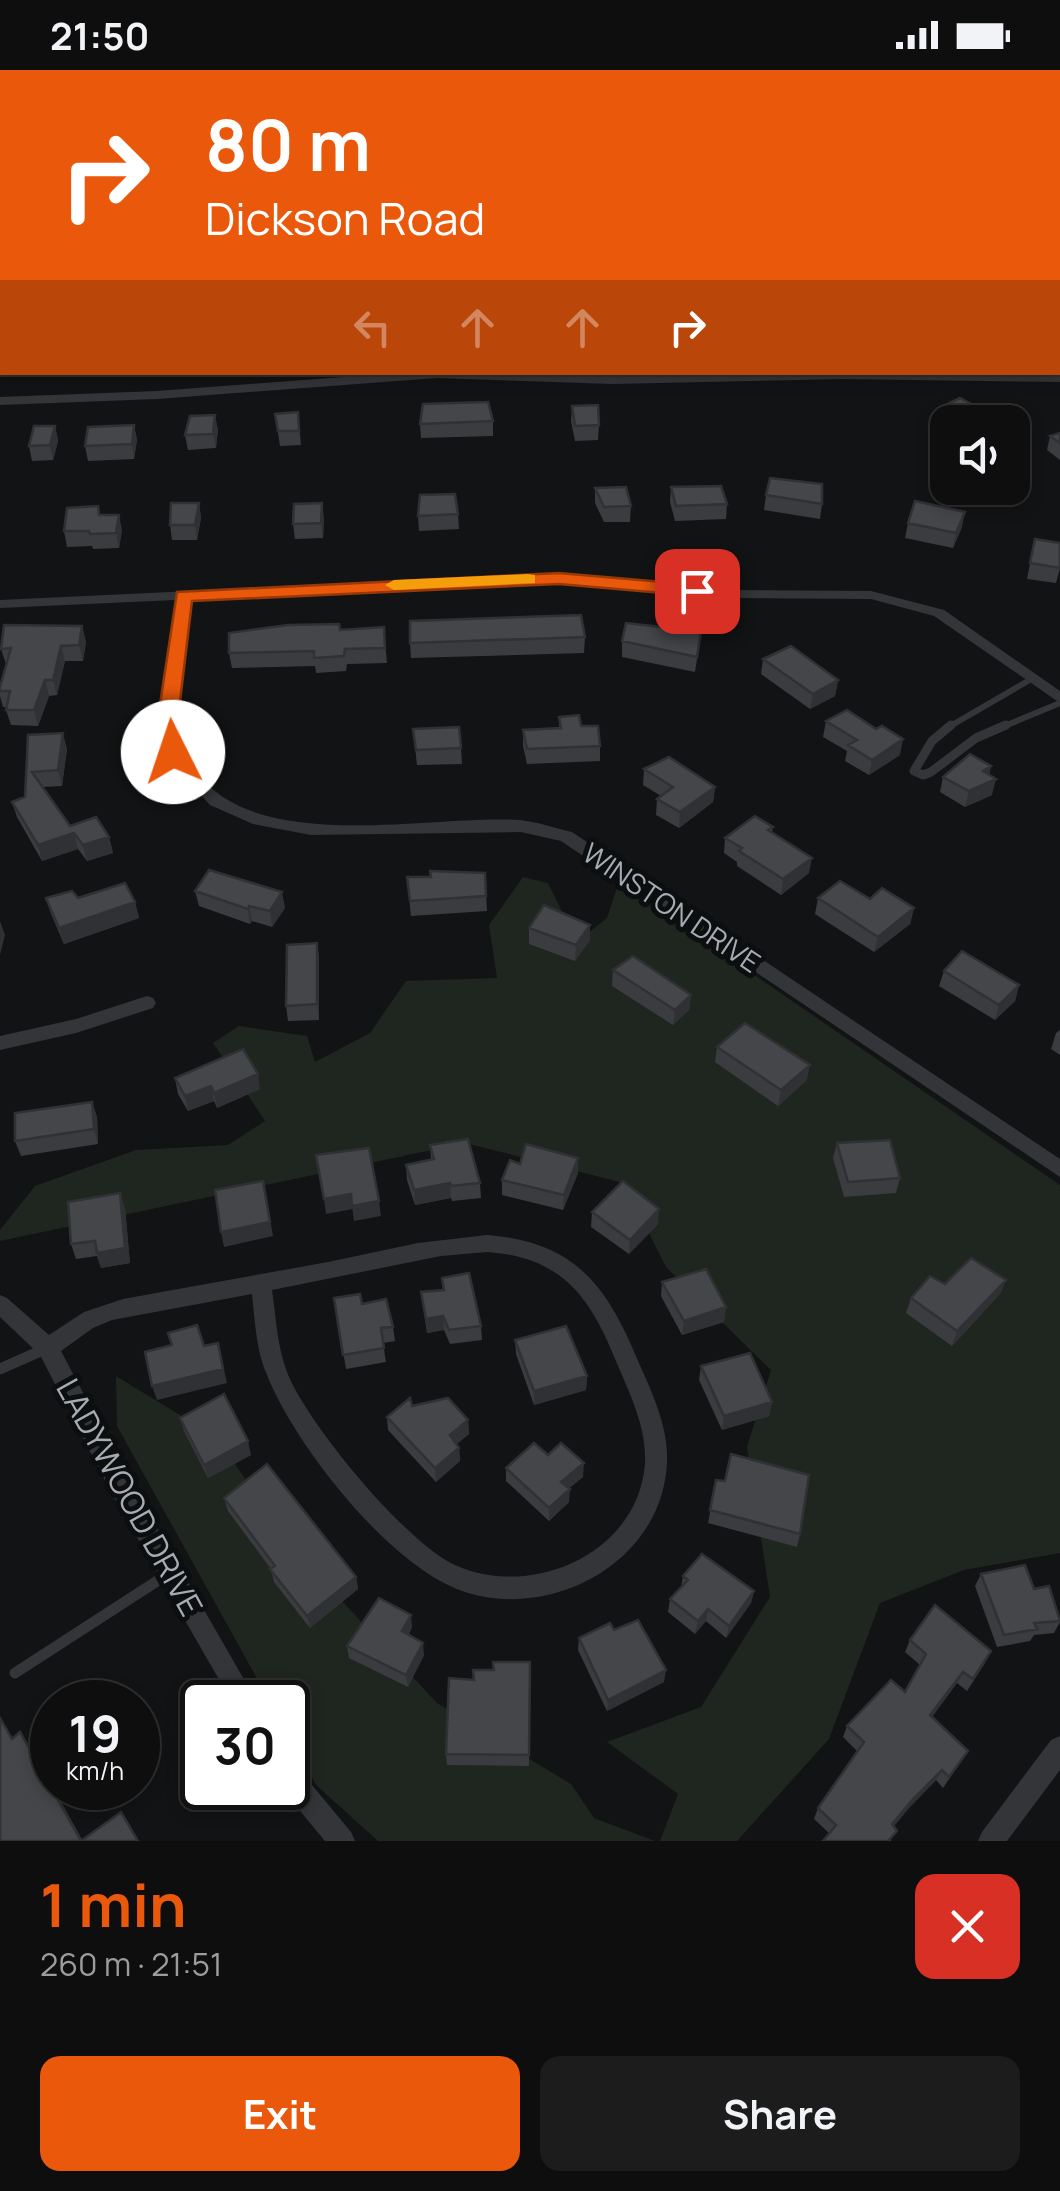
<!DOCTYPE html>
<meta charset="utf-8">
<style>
:root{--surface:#0e0e0f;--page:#1c1c1d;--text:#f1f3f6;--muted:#9b9c9e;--line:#2e2e2f;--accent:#ea580c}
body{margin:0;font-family:Manrope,sans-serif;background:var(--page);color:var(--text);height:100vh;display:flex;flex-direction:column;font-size:38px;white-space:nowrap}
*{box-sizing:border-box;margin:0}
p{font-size:32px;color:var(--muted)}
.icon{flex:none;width:55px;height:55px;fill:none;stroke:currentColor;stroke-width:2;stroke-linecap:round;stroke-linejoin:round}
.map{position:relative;height:1771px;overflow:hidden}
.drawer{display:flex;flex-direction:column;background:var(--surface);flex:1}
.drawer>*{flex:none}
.top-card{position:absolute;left:0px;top:0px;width:1060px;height:305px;box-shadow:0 5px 15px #0003,0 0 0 2px var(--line);background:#ea580c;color:#fff;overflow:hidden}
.fabs{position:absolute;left:930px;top:335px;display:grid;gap:20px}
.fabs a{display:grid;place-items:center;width:100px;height:100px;border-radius:20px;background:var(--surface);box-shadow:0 5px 15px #0003,0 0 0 2px var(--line);font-size:50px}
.speed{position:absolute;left:30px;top:1610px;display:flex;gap:20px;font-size:50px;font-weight:700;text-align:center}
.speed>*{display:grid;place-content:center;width:130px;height:130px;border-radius:50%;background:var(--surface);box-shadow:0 5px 15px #0003,0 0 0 2px var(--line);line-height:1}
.speed small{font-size:25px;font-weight:400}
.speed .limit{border:5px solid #111;border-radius:15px;background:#fff;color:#111}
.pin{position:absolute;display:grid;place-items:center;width:85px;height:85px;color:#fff;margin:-42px;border-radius:20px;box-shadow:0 5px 15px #0006}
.me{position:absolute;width:110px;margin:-55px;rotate:356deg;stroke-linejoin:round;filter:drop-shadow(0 0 8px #0008)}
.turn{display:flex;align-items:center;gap:35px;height:210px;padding:0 40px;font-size:45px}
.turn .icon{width:130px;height:130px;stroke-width:2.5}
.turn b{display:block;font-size:70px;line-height:85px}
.lanes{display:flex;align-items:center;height:95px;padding:0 40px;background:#0003;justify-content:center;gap:50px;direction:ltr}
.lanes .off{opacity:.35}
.round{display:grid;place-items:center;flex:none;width:105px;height:105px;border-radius:20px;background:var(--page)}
.headline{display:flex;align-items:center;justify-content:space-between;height:170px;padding:0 40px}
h1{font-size:60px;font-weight:700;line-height:75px;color:var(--accent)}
.cta{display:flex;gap:20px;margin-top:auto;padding:20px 40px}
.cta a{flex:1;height:115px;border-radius:20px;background:var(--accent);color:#fff;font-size:40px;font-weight:700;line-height:115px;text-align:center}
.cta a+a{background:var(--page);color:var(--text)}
.status{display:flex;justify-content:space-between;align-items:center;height:70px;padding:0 50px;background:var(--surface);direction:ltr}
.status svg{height:28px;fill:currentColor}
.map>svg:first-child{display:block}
</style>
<div class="status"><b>21:50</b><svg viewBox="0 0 49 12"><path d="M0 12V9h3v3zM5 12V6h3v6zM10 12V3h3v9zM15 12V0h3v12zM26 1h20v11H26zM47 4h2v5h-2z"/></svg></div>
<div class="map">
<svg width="1060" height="1771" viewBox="0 0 1060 1771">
<rect width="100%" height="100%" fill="#121314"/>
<!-- green -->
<path fill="#1f261f" d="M523,807L548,813L577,872L607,848L619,812L1060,1115V1483L964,1500L880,1533L829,1669L737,1771H660L678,1724L607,1672L701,1637L770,1527L747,1377L771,1300L666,1197L624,1113L465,1073L0,1171V1160L35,1116L136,1080L228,1075L265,1051L213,973L239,956L307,966L315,992L370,963L406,911L497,908L489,855Z
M116,1306L216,1367L272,1447L328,1516L437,1633L571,1714L594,1748L655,1771H378L316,1715L288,1663V1632H270L117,1356Z"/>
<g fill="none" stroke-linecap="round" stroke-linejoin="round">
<!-- service-far2 -->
<path stroke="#343539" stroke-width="6" d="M947,658L1033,608
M1000,658L1060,633"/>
<!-- service-far1 -->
<path stroke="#343539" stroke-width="9" d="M951,655L932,671L914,701L923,705L931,702L976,668L1006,655"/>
<!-- service -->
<path stroke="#343539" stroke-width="11" d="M0,1299L45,1279
M15,1603L168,1504"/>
<!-- minor -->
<path fill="#343539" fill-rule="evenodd" d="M1058,30H1060V36H1058Z
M2,58V64L0,65V59Z
M1058,148H1060V154H1058Z
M0,183H2V189H0Z
M409,302L612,306L792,302L1060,304V312L842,309L612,314L437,308L157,329L0,335V327L157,321Z
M559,504L734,520L871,521L944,540L1060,621V633L934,546L871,529L734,528L559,512L190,529C186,557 183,585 180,612C178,624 174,639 176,650C200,801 416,743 520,750C537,752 555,758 572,762L1060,1089V1107L561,771L521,762L311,765L253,754L210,735L176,698L160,648L175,530L0,538V530Z
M147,926L153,928L156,933L153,938L76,963L0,980V966L76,949Z
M487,1165C566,1171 601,1206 632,1277C647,1313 669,1352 667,1392C663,1490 556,1549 468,1523C393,1501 295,1376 267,1305C256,1280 255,1251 252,1224L112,1250L93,1258L61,1281L127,1406L257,1632H232L111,1422L40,1285L0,1247V1225L7,1228L49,1265L84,1242L123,1229L328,1192L418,1173ZM487,1182C557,1187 587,1221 613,1284C627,1318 647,1355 645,1393C639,1483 532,1530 455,1495C407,1474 306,1352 287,1302C277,1276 276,1247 272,1220L441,1186Z
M1060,1666V1700L1007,1771H978L982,1762L1051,1670Z
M288,1693L297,1697L351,1762L355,1771H325L281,1718H288Z"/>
</g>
<!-- wall -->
<path fill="#3a3c40" d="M981,0H1060V12H1058V2H982Z
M572,336L599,355L598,370L575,371L571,351Z
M939,338L1005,352H948V381L937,376L940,361L947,358L937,352Z
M298,342L301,375L280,376L275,344Z
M493,351V366L421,368L420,354Z
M134,355L137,370L134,389L88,391L85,376Z
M55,356L58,371L53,390L32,391L29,376Z
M218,359L216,378L188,380L185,365Z
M1060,363V390L1047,380L1050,366Z
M671,417L727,434L726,449L675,451L670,432Z
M595,418L631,436L630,452H604L595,433Z
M766,425L822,434L820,449L764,440Z
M199,433L201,448L197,470H172L170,455Z
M458,444L459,459L419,461L418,446Z
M100,445L122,460L119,478L93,479L92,476L67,477L64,461Z
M324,448L323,468L295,469L293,454Z
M908,453L962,457L953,478L905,468Z
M1035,469L1060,498L1056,513L1027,509Z
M702,555L695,602L622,587V571L662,557Z
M82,556L86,572L83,591H65L57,625L49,626L38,656L11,655L6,640L7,637H3L0,626V617L6,594L1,579Z
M384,557L387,593L347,594L346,601L316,603L315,596L232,598L229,583L340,560Z
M585,567L584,583L411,588L410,573Z
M763,589L838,610L835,626L810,639L761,604Z
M559,647L581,656L600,676V691L527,694L523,676V660L559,658Z
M826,651L900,685L869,705L845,691L847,681L823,667Z
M413,659L461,678L462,694L417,695Z
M28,665L67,679L62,716L43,717L70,756L109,767L113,783L87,791L78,779L42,791L17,747L12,732L25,727Z
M991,696L989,705L992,725L965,737L940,722L943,707Z
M644,699L715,717L713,732L679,758L656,745L657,729L661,726L643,715Z
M773,757L772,762L809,803L781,825L737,796V792L724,783L725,768Z
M485,803L487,841L411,846L407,807Z
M195,821L285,838L272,857L252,851L250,854L199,836Z
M46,828H78L135,832L139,848L64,874L51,844Z
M818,828L870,829L914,838L910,854L874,882L815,844Z
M529,858L590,870L575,891L529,874Z
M317,873L319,889V950L288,951L286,936Z
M613,900L691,925L689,940L673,955L612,916Z
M944,901L1019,915L1015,931L995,950L939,916Z
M1060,960V985L1051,979L1056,963Z
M717,977L807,1010L778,1036L715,992Z
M175,1008L260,1019L217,1038L214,1031L188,1041L178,1024Z
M92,1032L97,1047L98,1074L21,1086L15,1071Z
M837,1073L900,1108L896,1123L844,1127L833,1088Z
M430,1075L480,1113L481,1128L452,1131L451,1128L415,1135L407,1110L406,1095L431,1089Z
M520,1094L578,1103L563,1140L502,1125V1110Z
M125,1138L130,1193L101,1198L97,1186L76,1189L71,1174Z
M592,1142L658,1154L629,1184L591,1157Z
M442,1208L481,1256L482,1270L450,1274L444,1260L427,1263L421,1222L443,1220Z
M1006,1210L1000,1224L952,1276L906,1243L911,1228L945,1214Z
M662,1212L726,1237L724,1252L682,1265L661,1226Z
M334,1228L362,1234L393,1257L395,1271L383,1273L386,1292L346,1299Z
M515,1270L587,1306L586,1320L534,1335L516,1284Z
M701,1296L772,1332L769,1346L722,1360L699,1310Z
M412,1336L468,1350L469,1364L456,1374L459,1378L460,1391L436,1412L388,1360L387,1347Z
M180,1348L251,1385L208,1408L184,1361Z
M548,1385L583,1407L569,1418V1432L549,1451L506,1411V1398Z
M716,1410L725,1411L800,1464L797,1477L708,1453Z
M224,1428L356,1507L358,1519L310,1558L274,1512L271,1499L228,1441Z
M981,1504L1034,1519L1060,1548V1552L1054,1563L1034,1565L1030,1571L997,1577L975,1516Z
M683,1506L754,1521L751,1533L726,1568L706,1551L695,1564L668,1542L670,1529L681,1518Z
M412,1557L409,1564L424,1585L408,1617L349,1588L347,1576Z
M614,1560L664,1612L607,1641L578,1580L579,1568Z
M910,1570L985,1593L967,1621L957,1613L932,1647L968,1681L943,1718L936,1710L908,1739L893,1757L891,1771L829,1763L814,1749L818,1738L857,1681L843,1667L847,1656L905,1622L920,1595L905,1582Z
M493,1592H530L529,1696L447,1695L446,1684L474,1610L493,1600Z"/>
<!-- shaded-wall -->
<path fill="#303134" d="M215,345L218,359L216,378L213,364Z
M134,355L137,370L134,389L132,374Z
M55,356L58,371L53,390L50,375Z
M199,433L201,448L197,470L195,455Z
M322,433L324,448L323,468L321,453Z
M965,442L962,457L953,478L956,463Z
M119,445L122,460L119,478L116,463Z
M82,556L86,572L83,591L79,575Z
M61,576L65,591L57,625L53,610Z
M45,610L49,626L38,656L34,640Z
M838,610L835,626L810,639L813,624Z
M63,663L67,679L62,716L58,700Z
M903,669L900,685L869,705L872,690Z
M991,696L987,712L996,709L992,725L965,737L969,721L983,701Z
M715,717L713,732L679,758L680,742Z
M74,763L78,779L42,791L38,775Z
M109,767L113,783L87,791L83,775Z
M812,788L809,803L781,825L783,809Z
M282,822L285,838L272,857L270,841Z
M135,832L139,848L64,874L59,858Z
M249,836L252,851L250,854L248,839Z
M914,838L910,854L874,882L878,867Z
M0,851L5,865L0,885Z
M590,855V870L575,891L576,875Z
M317,873L319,889V950L317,934Z
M1019,915L1015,931L995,950L999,935Z
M691,925L689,940L673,955L675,940Z
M810,995L807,1010L778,1036L781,1020Z
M258,1004L260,1019L217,1038L214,1023Z
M211,1016L214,1031L188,1041L185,1026Z
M92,1032L97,1047L98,1074L94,1059Z
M578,1088V1103L563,1140L564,1125Z
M450,1113L451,1128L415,1135L414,1120Z
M120,1123L125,1138L130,1193L101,1198L97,1183Z
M351,1124L353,1139L326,1144L324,1129Z
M266,1126L273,1166L224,1177L221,1162Z
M379,1131L381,1146L354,1151L352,1136Z
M659,1139L658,1154L629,1184L630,1170Z
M1006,1210L1000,1224L952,1276L957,1261Z
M726,1237L724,1252L682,1265L684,1251Z
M443,1246L444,1260L427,1263L426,1249Z
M218,1273L227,1313L157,1330L152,1316Z
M587,1306L586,1320L534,1335V1321Z
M772,1332L769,1346L722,1360L724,1346Z
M468,1350L469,1364L451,1379L450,1365Z
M248,1371L251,1385L208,1408L204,1395Z
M459,1378L460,1391L436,1412L435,1398Z
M584,1393L583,1407L561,1425V1412Z
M570,1419L569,1432L549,1451V1438Z
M356,1507L358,1519L310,1558L307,1546Z
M754,1521L751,1533L726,1568L729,1556Z
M708,1539L706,1551L695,1564L698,1551Z
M411,1545L412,1557L404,1573L402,1561Z
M423,1573L424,1585L408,1617L406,1605Z
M666,1600L664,1612L607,1641L608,1630Z
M963,1602L957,1613L924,1657L930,1645Z
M20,1662L39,1692L83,1771H81Z
M942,1700L936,1710L908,1739L887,1765L892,1754L914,1728Z"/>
<!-- building -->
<path fill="#44464a" stroke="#303134" stroke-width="2.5" d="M0,0H204V2H2V23H0Z
M318,0H347V2H318Z
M464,0H484L485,2H462Z
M661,0H692L691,2H660Z
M990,0H1036L991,2Z
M960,328L1005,352H958L963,350L939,338Z
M488,332L493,351L420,354L423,334Z
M598,335L599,355L575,356L572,336Z
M298,342L299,361H278L275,344Z
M215,345L213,364L185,365L190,346Z
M134,355L132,374L85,376L88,357Z
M34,356H55L50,375L29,376Z
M1060,363V373L1050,366Z
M770,408L822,414V434L766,425Z
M721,416L727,434L676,436L671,417Z
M626,417L631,436L604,437L595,418Z
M455,424L458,444L418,446L420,425Z
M915,431L965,442L956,463L908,453Z
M171,433H199L195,455H170Z
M322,433L321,453L293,454L294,434Z
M98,436L99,445H119L116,463L90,464L89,461H64L67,438Z
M1035,469L1060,473V498L1030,493Z
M581,545L585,567L410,573V551Z
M663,550L702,555L697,587L622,571L626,553L662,557Z
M339,554L340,560L384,557L385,578L345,579L344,586L314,588V581L229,583V563L288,555Z
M4,555L82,556L79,575L61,576L53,610H45L34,640H6L10,621H0V617L11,578L1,579Z
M791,576L838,610L813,624L763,589Z
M847,640L876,659L882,656L903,669L872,690L848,675L857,670L826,651Z
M579,645L581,656H598L600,676L527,679L523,660L561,658L559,647Z
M459,657L461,678L416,680L413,659Z
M63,663L58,700L32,702L70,756L96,747L109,767L83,775L74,763L38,775L12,732L25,727L28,665Z
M970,684L991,696L983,701L996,709L969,721L943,707Z
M669,687L715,717L680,742L657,729L673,717L644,699Z
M755,746L773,757L768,760L812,788L783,809L739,781L742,778L725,768Z
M209,800L282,822L270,841L249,836L248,839L195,821Z
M430,801L485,803L486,826L410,831L407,807H431Z
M840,811L870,829L882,818L914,838L878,867L818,828Z
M125,813L135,832L59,858L46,828L72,821L78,828Z
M544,835L590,855L576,875L529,858Z
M317,873V934L286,936L287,875Z
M962,881L1019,915L999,935L944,901Z
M633,886L691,925L675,940L613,900Z
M745,953L810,995L781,1020L717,977Z
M243,979L258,1004L214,1023L211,1016L185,1026L175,1008Z
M92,1032L94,1059L15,1071V1043Z
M468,1069L480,1113L451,1116L450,1113L414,1120L406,1095L434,1089L430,1075Z
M890,1070L900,1108L848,1112L837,1073Z
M526,1074L578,1088L564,1125L502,1110L510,1090L520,1094Z
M369,1078L379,1131L352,1136L351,1124L324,1129L316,1085Z
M263,1111L270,1152L221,1162L215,1120Z
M623,1111L659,1139L630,1170L592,1142Z
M120,1123L125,1178L97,1183L95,1171L71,1174L68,1132Z
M971,1188L1006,1210L957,1261L911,1228L930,1206L945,1214Z
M706,1199L726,1237L684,1251L662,1212Z
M469,1203L481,1256L449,1260L443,1246L426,1249L421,1222L444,1220L442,1208Z
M360,1224L362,1234L386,1229L393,1257L381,1258L384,1278L343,1285L334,1228Z
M197,1255L204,1276L218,1273L223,1299L152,1316L145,1282L172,1275L168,1263Z
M566,1256L587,1306L534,1321L515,1270Z
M750,1283L772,1332L724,1346L701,1296Z
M224,1324L248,1371L204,1395L180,1348Z
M410,1328L412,1336L448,1328L468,1350L450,1365L459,1378L435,1398L387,1347Z
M534,1373L548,1385L561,1373L584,1393L561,1412L570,1419L549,1438L506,1398Z
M731,1384L809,1405L800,1464L710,1440L716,1410L725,1411Z
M267,1394L356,1507L307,1546L270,1499L275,1496L224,1428Z
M702,1484L754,1521L729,1556L708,1539L698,1551L670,1529L688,1510L683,1506Z
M1025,1495L1034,1519L1049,1516L1060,1551L1034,1553L1037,1559L1004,1565L981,1504Z
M379,1528L411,1545L402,1561L423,1573L406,1605L347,1576Z
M935,1535L991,1581L973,1609L963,1602L930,1645L968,1681L949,1707L942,1700L914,1728L892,1754L897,1761L888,1771H823L836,1755L818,1738L864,1672L847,1656L891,1610L905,1622L926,1584L910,1570Z
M638,1550L666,1600L608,1630L579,1568L610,1553L614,1560Z
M493,1592H530L529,1685L446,1684L449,1608L474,1610L473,1600H494Z
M0,1648L12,1669L20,1662L81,1771L121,1742L138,1771H0Z"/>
<!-- route -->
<path fill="#ea580c" stroke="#983908" stroke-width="2.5" d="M559,503L697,515L706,521L697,526L559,514L192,531L178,648L183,682L173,689L163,682L158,648L177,522Z"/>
<!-- slow -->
<path fill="#f59e0b" d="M528,504L535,505V513L394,520L385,515L394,510Z"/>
<g text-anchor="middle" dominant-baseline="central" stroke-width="10" stroke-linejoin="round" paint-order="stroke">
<!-- street labels -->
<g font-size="28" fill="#a5acb4" stroke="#0d0e0f">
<text transform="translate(672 837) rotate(34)">WINSTON DRIVE</text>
</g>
<!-- near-street labels -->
<g font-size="32" fill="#a5acb4" stroke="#0d0e0f">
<text transform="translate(130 1427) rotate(61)">LADYWOOD DRIVE</text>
</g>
</g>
</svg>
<div class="fabs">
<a><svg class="icon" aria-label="sound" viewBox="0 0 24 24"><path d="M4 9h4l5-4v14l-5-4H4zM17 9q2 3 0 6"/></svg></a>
</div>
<div class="speed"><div>19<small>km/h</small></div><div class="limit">30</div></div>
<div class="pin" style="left:697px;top:521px;background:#d93025"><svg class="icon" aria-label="arrive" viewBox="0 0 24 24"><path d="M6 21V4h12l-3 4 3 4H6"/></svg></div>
<svg class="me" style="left:173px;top:682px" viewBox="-20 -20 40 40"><circle r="19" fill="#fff"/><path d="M0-13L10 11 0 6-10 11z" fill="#ea580c"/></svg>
<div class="top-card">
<div class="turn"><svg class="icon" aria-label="right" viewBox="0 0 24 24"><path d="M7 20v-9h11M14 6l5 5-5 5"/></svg><div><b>80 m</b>Dickson Road</div></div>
<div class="lanes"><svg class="icon off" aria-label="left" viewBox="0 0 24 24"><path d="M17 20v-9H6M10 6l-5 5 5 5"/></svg><svg class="icon off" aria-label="ahead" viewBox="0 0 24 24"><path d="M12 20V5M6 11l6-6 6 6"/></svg><svg class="icon off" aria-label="ahead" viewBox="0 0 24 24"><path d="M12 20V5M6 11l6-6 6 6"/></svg><svg class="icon" aria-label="right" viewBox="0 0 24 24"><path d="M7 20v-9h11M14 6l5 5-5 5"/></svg></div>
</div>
</div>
<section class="drawer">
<div class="headline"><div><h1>1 min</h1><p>260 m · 21:51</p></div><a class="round" style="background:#d93025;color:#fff"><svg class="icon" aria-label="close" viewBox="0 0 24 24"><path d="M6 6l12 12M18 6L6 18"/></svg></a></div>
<div class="cta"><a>Exit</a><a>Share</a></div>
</section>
